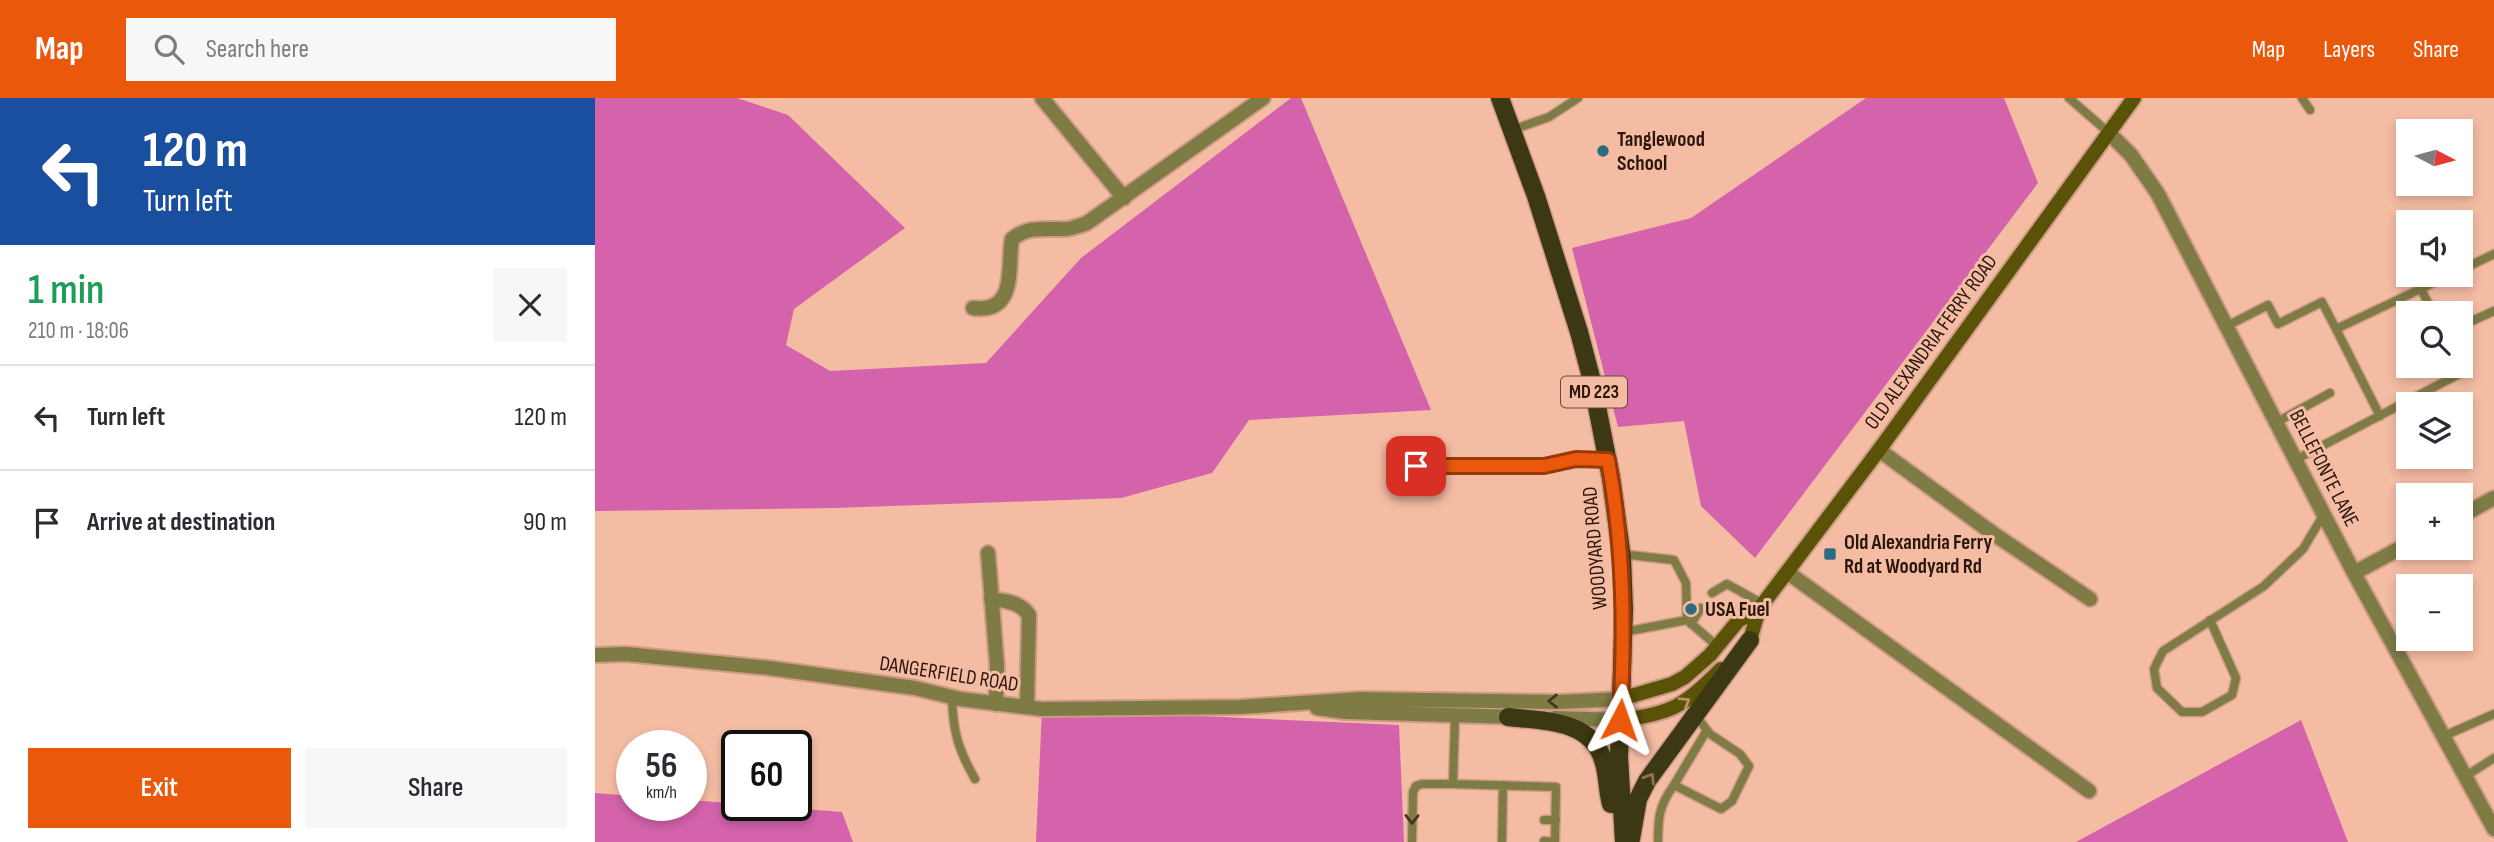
<!DOCTYPE html>
<meta charset="utf-8">
<style>
:root{--surface:#fff;--page:#f7f7f7;--text:#2b2b33;--muted:#7c7c81;--line:#e1e1e2;--accent:#ea580c}
body{margin:0;font-family:"Sofia Sans Condensed",sans-serif;background:var(--page);color:var(--text);height:100vh;display:flex;flex-direction:column;font-size:26px;white-space:nowrap}
*{box-sizing:border-box;margin:0}
p{font-size:23px;color:var(--muted)}
.icon{flex:none;width:38px;height:38px;fill:none;stroke:currentColor;stroke-width:2;stroke-linecap:round;stroke-linejoin:round}
.map{position:relative;flex:1;overflow:hidden}
.side{display:flex;flex-direction:column;background:var(--surface);width:595px}
.side>*{flex:none}
.banner{background:#1a4fa0;color:#fff;overflow:hidden}
.needle{width:46px;rotate:96deg}
.controls{position:absolute;left:1801px;top:21px;display:grid;gap:14px}
.controls a{display:grid;place-items:center;width:77px;height:77px;border-radius:0px;background:var(--surface);box-shadow:0 4px 10px #0003;font-size:35px}
.speed{position:absolute;left:21px;top:632px;display:flex;gap:14px;font-size:35px;font-weight:700;text-align:center}
.speed>*{display:grid;place-content:center;width:91px;height:91px;border-radius:50%;background:var(--surface);box-shadow:0 4px 10px #0003;line-height:1}
.speed small{font-size:18px;font-weight:400}
.speed .limit{border:4px solid #111;border-radius:10px;background:#fff;color:#111}
.pin{position:absolute;display:grid;place-items:center;width:60px;height:60px;color:#fff;margin:-30px;border-radius:14px;box-shadow:0 4px 10px #0006}
.me{position:absolute;width:77px;margin:-38px;rotate:4deg;stroke-linejoin:round;filter:drop-shadow(0 0 5px #0008)}
.turn{display:flex;align-items:center;gap:24px;height:147px;padding:0 28px;font-size:32px}
.turn .icon{width:91px;height:91px;stroke-width:2.5}
.turn b{display:block;font-size:49px;line-height:60px}
.round{display:grid;place-items:center;flex:none;width:74px;height:74px;border-radius:0px;background:var(--page)}
.summary{display:flex;align-items:center;justify-content:space-between;height:119px;padding:0 28px}
h1{font-size:42px;font-weight:600;line-height:52px;color:#1e9e55}
.primary-button{display:flex;gap:14px;margin-top:auto;padding:14px 28px}
.primary-button a{flex:1;height:80px;border-radius:0px;background:var(--accent);color:#fff;font-size:28px;font-weight:600;line-height:80px;text-align:center}
.primary-button a+a{background:var(--page);color:var(--text)}
ul{padding:0;list-style:none}
li{display:flex;align-items:center;gap:21px;height:105px;padding:0 28px;border-top:2px solid var(--line)}
li div{flex:1}
li b{display:block;font-size:26px}
li em{font-style:normal}
header{display:flex;align-items:center;gap:42px;box-sizing:border-box;height:98px;padding:0 35px;background:var(--accent);color:#fff}
header strong{font-size:33px}
nav{display:flex;gap:38px;margin-inline-start:auto;font-size:24px}
.search{width:490px;height:63px;background:var(--page);display:flex;align-items:center;gap:18px;box-sizing:border-box;padding:0 24px;border-radius:0px;color:var(--muted);font-size:26px}
main{display:flex;flex:1;min-height:0}
.map>svg:first-child{display:block}
</style>
<header>
<strong>Map</strong>
<div class="search"><svg class="icon" aria-label="search" viewBox="0 0 24 24"><circle cx="10" cy="10" r="6"/><path d="M15 15l6 6"/></svg>Search here</div>
<nav><a>Map</a><a>Layers</a><a>Share</a></nav>
</header>
<main>
<section class="side">
<div class="banner">
<div class="turn"><svg class="icon" aria-label="left" viewBox="0 0 24 24"><path d="M17 20v-9H6M10 6l-5 5 5 5"/></svg><div><b>120 m</b>Turn left</div></div>
</div>
<div class="summary"><div><h1>1 min</h1><p>210 m · 18:06</p></div><a class="round"><svg class="icon" aria-label="close" viewBox="0 0 24 24"><path d="M6 6l12 12M18 6L6 18"/></svg></a></div>
<ul>
<li><svg class="icon" aria-label="left" viewBox="0 0 24 24"><path d="M17 20v-9H6M10 6l-5 5 5 5"/></svg><div><b>Turn left</b></div><em>120 m</em></li>
<li><svg class="icon" aria-label="arrive" viewBox="0 0 24 24"><path d="M6 21V4h12l-3 4 3 4H6"/></svg><div><b>Arrive at destination</b></div><em>90 m</em></li>
</ul>
<div class="primary-button"><a>Exit</a><a>Share</a></div>
</section>
<div class="map">
<svg width="1899" height="744" viewBox="0 0 1899 744">
<rect width="100%" height="100%" fill="#f5bca4"/>
<!-- forest -->
<path fill="#d463ab" d="M0,0H142L193,17L310,130L199,211L191,247L235,273L391,265L486,160L696,0H706L836,312L654,322L617,375L526,400L240,410L0,413Z
M1271,0H1409L1443,85L1160,460L1106,408L1089,323L1023,329L977,150L1096,120Z
M447,611L804,627L809,744H441Z
M1706,622L1753,744H1481Z
M0,695L37,698V707H96V702L247,714L258,744H0Z"/>
<g fill="none" stroke-linecap="round" stroke-linejoin="round">
<!-- service casing -->
<g stroke="#cd9b86" stroke-width="11">
<path id="service" d="M1474,0L1513,34
M1707,0L1715,12
M917,32L954,19L983,0
M1866,172L1899,156
M1826,191L1838,215
M1632,228L1673,207L1683,226L1727,204L1741,231L1855,177
M1866,228L1899,213
M1741,231L1785,318
M1682,324L1735,295
M1702,361L1866,275L1863,268
M798,368L949,367L981,361L1013,362
M1026,456L1079,462L1091,485L1092,522L1122,548
M1117,495L1132,486L1168,506
M1615,522L1641,580L1637,597L1607,614H1587L1562,590L1559,571L1568,553L1669,488L1708,451L1729,416
M1096,526L1106,510
M1029,534L1092,522
M357,599C358,634 363,651 380,681
M1100,617L1115,636L1145,656L1154,668L1137,703L1126,711L1079,687L1112,632
M860,618L858,686L961,689L960,744L949,743
M1849,638L1899,616
M1871,678L1899,660
M949,722H961
M817,744L818,694L821,688L827,686H858
M907,744L908,687
M1063,744C1063,719 1064,708 1079,687"/>
</g>
<!-- minor casing -->
<g stroke="#cd9b86" stroke-width="18">
<path id="minor" d="M447,0L529,100
M1513,34L1536,57L1563,96L1759,475L1899,731
M378,210C423,216 412,168 417,141C432,129 446,131 465,131C474,132 484,128 492,125L668,0
M1284,352L1396,434L1495,501
M1866,418L1899,400
M393,455L402,568L401,606
M1192,474L1494,693
M1759,475L1813,446
M396,501C411,503 425,504 434,517L432,609"/>
</g>
<!-- tertiary casing -->
<g stroke="#cd9b86" stroke-width="18">
<path id="tertiary" d="M0,557L31,556L174,570L320,590L365,601L447,611L645,609L765,601L963,604L1026,601
M722,610L750,614L922,619
M960,620L1025,622"/>
</g>
<!-- secondary casing -->
<g stroke="#cd9b86" stroke-width="18">
<path id="secondary" d="M1148,549L1155,542L1164,511L1284,352L1539,0
M1026,601L1077,586L1090,579L1115,557L1143,523L1164,511
M1025,622C1076,616 1090,608 1126,571"/>
</g>
<!-- primary casing -->
<g stroke="#cd9b86" stroke-width="21">
<path id="primary" d="M905,0L941,98L984,234L997,283L1016,380L1027,460L1029,512L1024,659L1029,744
M913,619C947,623 996,621 1008,662C1013,676 1012,692 1016,706
M1036,741L1043,701L1052,683L1155,542"/>
</g>
<!-- service -->
<use href="#service" stroke="#7f7b45" stroke-width="8"/>
<!-- minor -->
<use href="#minor" stroke="#7f7b45" stroke-width="14"/>
<!-- tertiary -->
<use href="#tertiary" stroke="#7f7b45" stroke-width="14"/>
<!-- secondary -->
<use href="#secondary" stroke="#5a5307" stroke-width="14"/>
<!-- primary -->
<use href="#primary" stroke="#3c3813" stroke-width="18"/>
</g>
<!-- one-way arrows -->
<defs><path id="oneway-chevron" d="M-2-3.5L2.5 0L-2 3.5" fill="none" stroke-width="1.6" stroke-linecap="round" stroke-linejoin="round" transform="scale(1.75)"/></defs>
<g stroke="#45351e">
<use href="#oneway-chevron" transform="translate(958 603) rotate(-180)"/>
<use href="#oneway-chevron" transform="translate(817 721) rotate(91)"/>
</g>
<use stroke="#b79265" href="#oneway-chevron" transform="translate(1090 604) rotate(-32)"/>
<use stroke="#8f7354" href="#oneway-chevron" transform="translate(1055 680) rotate(-58)"/>
<g fill="none" stroke-linecap="round" stroke-linejoin="round">
<!-- route casing -->
<g stroke="#983908" stroke-width="18">
<path id="route" d="M821,368H949L981,361L1013,362C1029,449 1030,534 1025,622"/>
</g>
<!-- route -->
<use href="#route" stroke="#ea580c" stroke-width="12"/>
</g>
<!-- markers -->
<g fill="#2d6b81" stroke="#f5bca4" stroke-width="2.5">
<circle cx="1008" cy="53" r="7"/>
<rect x="1228" y="449" width="14" height="14" rx="3.5"/>
<circle cx="1096" cy="511" r="7"/>
</g>
<g text-anchor="middle" dominant-baseline="central" stroke-width="6" stroke-linejoin="round" paint-order="stroke">
<!-- shield labels -->
<rect fill="#f5bca4" stroke="#68483b" stroke-width="2" x="966" y="278.5" width="66" height="31" rx="5"/>
<g font-size="19" font-weight="bold" fill="#2c170e">
<text x="999" y="294">MD 223</text>
</g>
<!-- poi labels -->
<g font-size="21" font-weight="bold" fill="#2c170e" stroke="#f5bca4" text-anchor="start">
<text x="1022" y="41">Tanglewood<tspan x="1022" dy="24">School</tspan></text>
<text x="1249" y="444">Old Alexandria Ferry<tspan x="1249" dy="24">Rd at Woodyard Rd</tspan></text>
<text x="1110" y="511">USA Fuel</text>
</g>
<!-- street labels -->
<g font-size="21" fill="#2c170e" stroke="#f5bca4">
<text transform="translate(1336 244) rotate(-54)">OLD ALEXANDRIA FERRY ROAD</text>
<text transform="translate(1729 370) rotate(63)">BELLEFONTE LANE</text>
<text transform="translate(1000 450) rotate(-95)">WOODYARD ROAD</text>
<text transform="translate(354 576) rotate(9)">DANGERFIELD ROAD</text>
</g>
</g>
</svg>
<div class="controls">
<a><svg class="needle" viewBox="-14 -14 28 28"><path d="M0-13l5 13h-10z" fill="#e53935"/><path d="M0 13l5-13h-10z" fill="#7c7c81"/></svg></a>
<a><svg class="icon" aria-label="sound" viewBox="0 0 24 24"><path d="M4 9h4l5-4v14l-5-4H4zM17 9q2 3 0 6"/></svg></a>
<a><svg class="icon" aria-label="search" viewBox="0 0 24 24"><circle cx="10" cy="10" r="6"/><path d="M15 15l6 6"/></svg></a>
<a><svg class="icon" aria-label="layers" viewBox="0 0 24 24"><path d="M12 4l9 5-9 5-9-5zM3 14l9 5 9-5"/></svg></a>
<a>+</a>
<a>−</a>
</div>
<div class="speed"><div>56<small>km/h</small></div><div class="limit">60</div></div>
<div class="pin" style="left:821px;top:368px;background:#d93025"><svg class="icon" aria-label="arrive" viewBox="0 0 24 24"><path d="M6 21V4h12l-3 4 3 4H6"/></svg></div>
<svg class="me" style="left:1025px;top:622px" viewBox="-20 -20 40 40"><path d="M0-17L14 15 0 8-14 15z" fill="#ea580c" stroke="#fff" stroke-width="4"/></svg>
</div>
</main>
